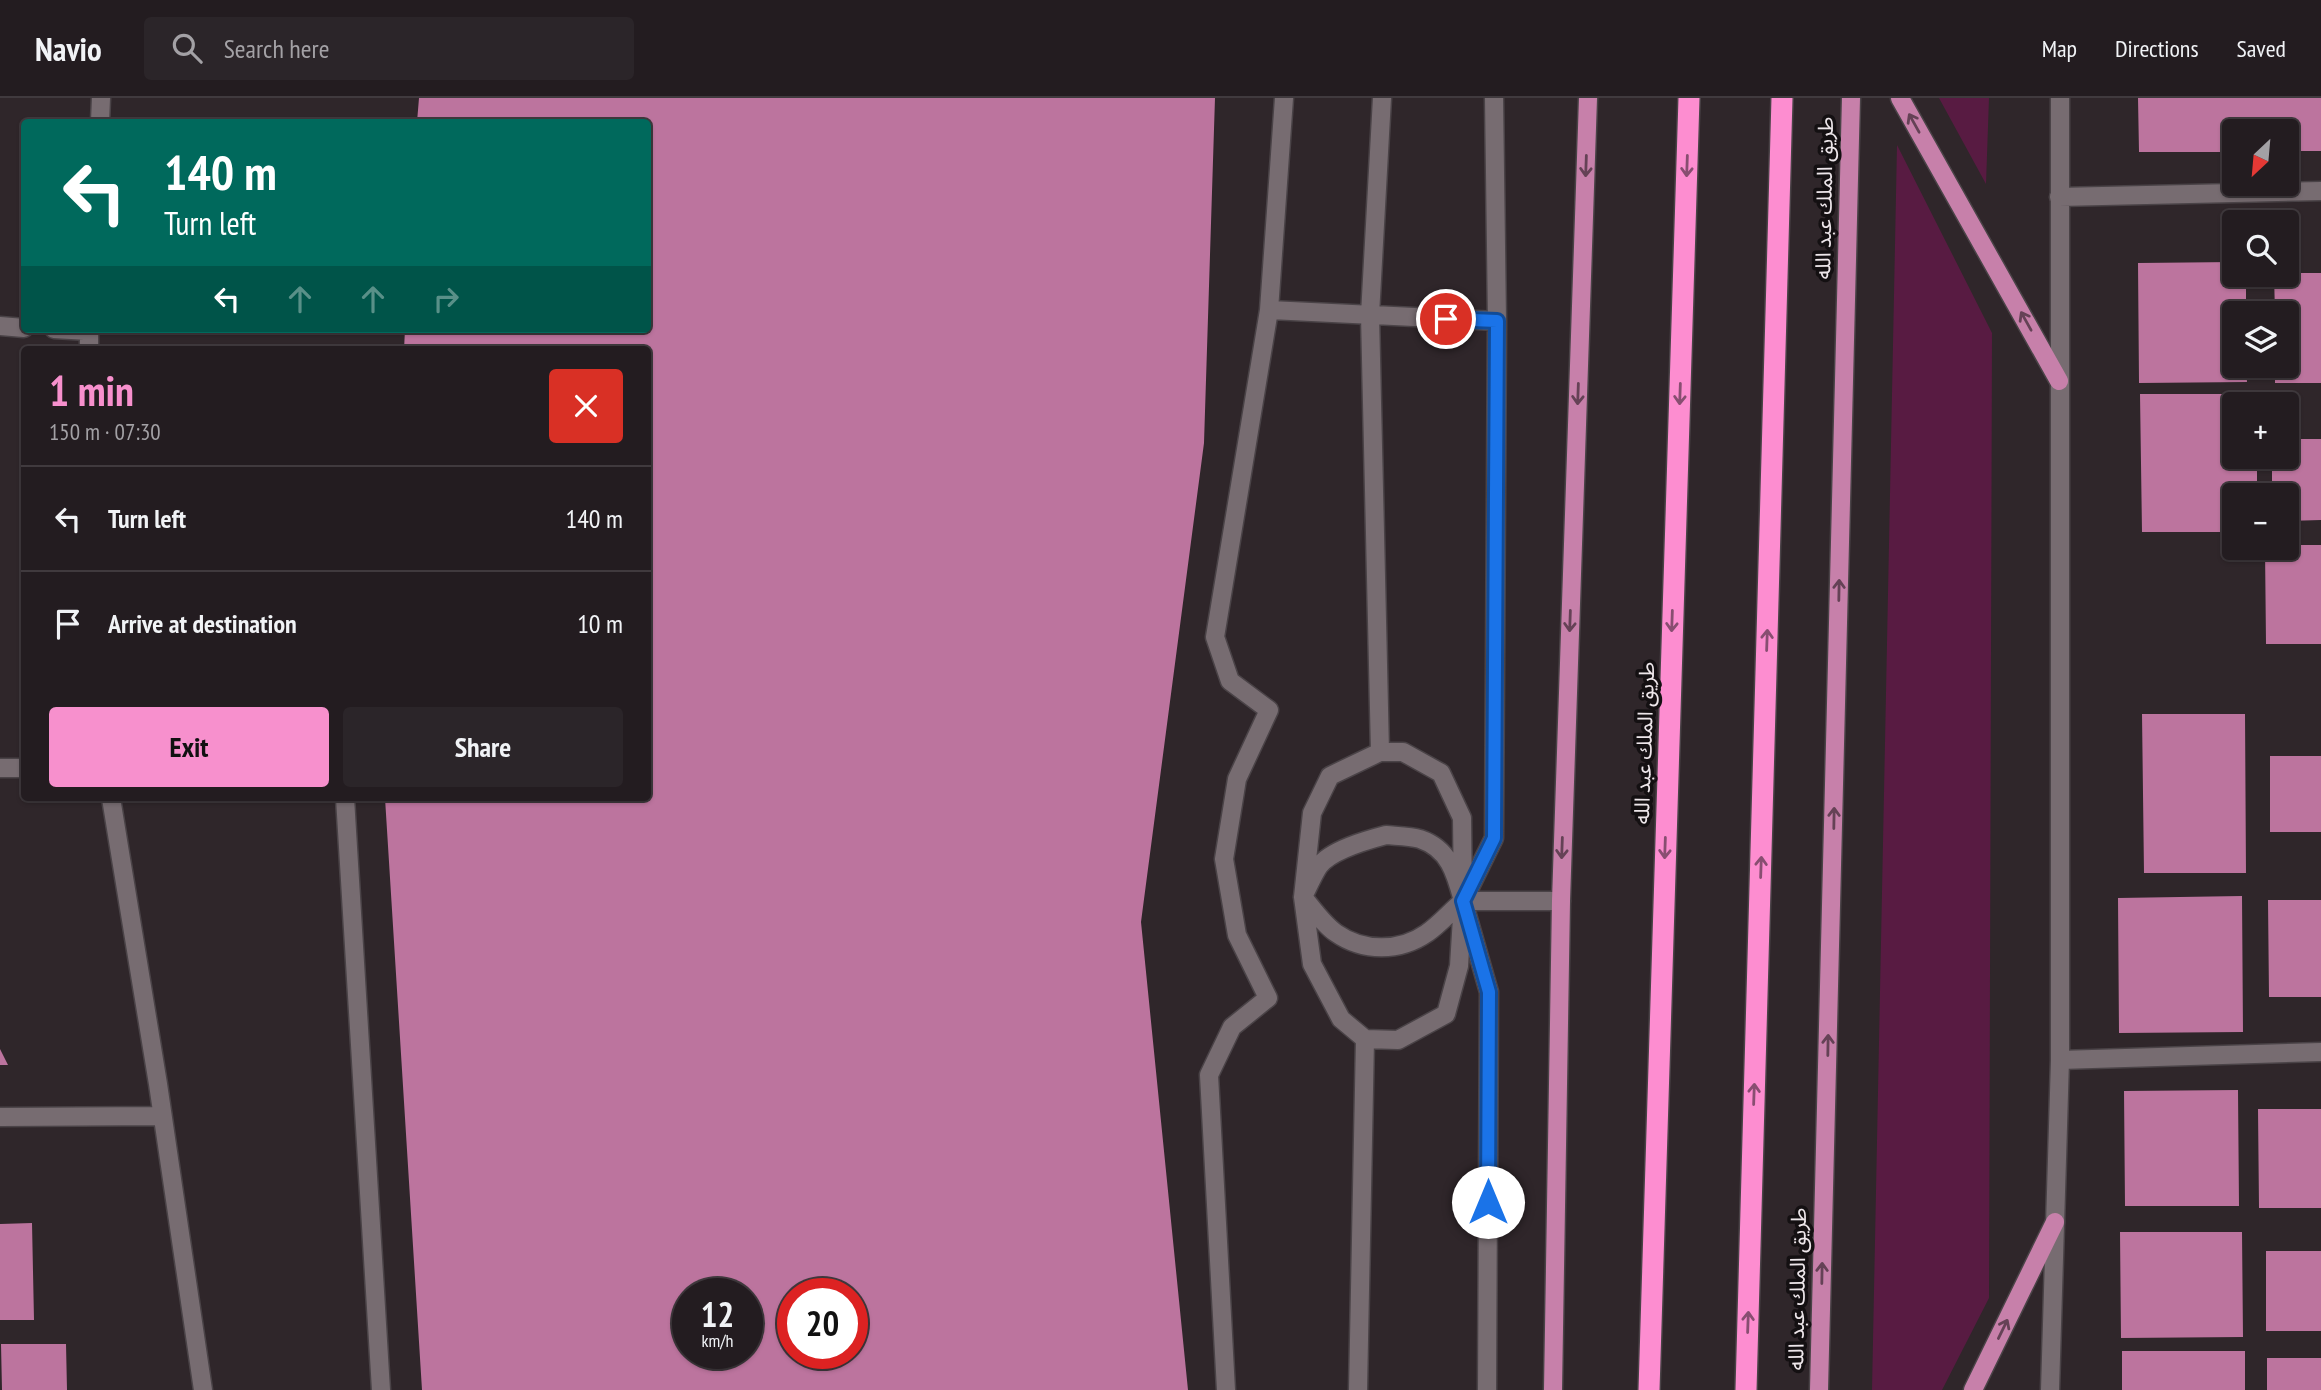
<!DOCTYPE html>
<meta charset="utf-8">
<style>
:root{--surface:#231c20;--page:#2b2529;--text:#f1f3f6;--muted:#a3a1a5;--line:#403a3e;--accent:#f790cd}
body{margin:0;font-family:"PT Sans Narrow","Noto Sans Arabic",sans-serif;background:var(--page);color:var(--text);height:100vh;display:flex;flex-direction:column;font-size:26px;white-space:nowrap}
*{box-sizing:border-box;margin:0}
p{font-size:23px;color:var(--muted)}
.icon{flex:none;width:38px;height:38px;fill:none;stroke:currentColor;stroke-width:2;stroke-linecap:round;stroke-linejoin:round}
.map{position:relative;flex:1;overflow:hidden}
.drawer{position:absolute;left:21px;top:248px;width:630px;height:455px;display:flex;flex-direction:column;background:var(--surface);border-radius:7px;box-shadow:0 2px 5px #0004,0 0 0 2px var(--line)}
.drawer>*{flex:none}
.banner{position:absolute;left:21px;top:21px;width:630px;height:214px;border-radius:7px;box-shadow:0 2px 5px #0004,0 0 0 2px var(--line);background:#00695c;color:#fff;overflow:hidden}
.needle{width:46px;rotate:206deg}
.buttons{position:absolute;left:2222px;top:21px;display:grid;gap:14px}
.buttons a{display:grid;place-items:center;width:77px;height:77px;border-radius:7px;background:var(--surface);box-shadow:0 2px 5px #0004,0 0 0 2px var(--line);font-size:35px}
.speed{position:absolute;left:672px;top:1180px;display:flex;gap:14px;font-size:35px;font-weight:700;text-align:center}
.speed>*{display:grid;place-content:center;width:91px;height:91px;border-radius:50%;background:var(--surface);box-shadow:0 2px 5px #0004,0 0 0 2px var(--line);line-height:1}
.speed small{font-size:18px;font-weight:400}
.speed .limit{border:10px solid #d22;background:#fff;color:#111}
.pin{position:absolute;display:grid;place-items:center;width:60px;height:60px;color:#fff;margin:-30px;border:4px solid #fff;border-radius:50%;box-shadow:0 2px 7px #0007}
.me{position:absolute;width:77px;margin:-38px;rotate:0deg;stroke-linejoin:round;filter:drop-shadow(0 0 5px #0008)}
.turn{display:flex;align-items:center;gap:24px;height:147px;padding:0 28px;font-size:32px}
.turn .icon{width:91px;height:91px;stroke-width:2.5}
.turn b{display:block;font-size:49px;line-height:60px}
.lanes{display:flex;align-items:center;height:66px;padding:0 28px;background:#0003;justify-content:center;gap:35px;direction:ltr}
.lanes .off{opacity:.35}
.round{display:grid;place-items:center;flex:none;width:74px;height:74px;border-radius:7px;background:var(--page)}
.overview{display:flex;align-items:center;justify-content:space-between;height:119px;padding:0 28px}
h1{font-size:42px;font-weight:800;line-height:52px;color:var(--accent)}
.primary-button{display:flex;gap:14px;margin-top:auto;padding:14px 28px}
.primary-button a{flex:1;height:80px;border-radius:7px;background:var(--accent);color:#111;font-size:28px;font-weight:800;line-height:80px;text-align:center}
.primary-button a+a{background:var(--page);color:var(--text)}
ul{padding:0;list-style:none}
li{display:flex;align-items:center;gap:21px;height:105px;padding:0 28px;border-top:2px solid var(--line)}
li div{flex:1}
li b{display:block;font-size:26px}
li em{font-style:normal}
header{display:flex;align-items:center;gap:42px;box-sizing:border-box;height:98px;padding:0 35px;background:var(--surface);border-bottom:2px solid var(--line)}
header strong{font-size:33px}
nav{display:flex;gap:38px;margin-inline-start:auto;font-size:24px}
.search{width:490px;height:63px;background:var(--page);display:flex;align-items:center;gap:18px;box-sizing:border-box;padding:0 24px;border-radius:7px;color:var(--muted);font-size:26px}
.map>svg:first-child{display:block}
</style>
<header>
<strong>Navio</strong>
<div class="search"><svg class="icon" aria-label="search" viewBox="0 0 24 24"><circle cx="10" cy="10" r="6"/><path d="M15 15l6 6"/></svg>Search here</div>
<nav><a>Map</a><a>Directions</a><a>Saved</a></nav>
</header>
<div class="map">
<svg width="2321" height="1292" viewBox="0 0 2321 1292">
<rect width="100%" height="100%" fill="#2f262a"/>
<!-- green -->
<path fill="#581b42" d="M1939,0H1989L1986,86Z
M1897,47L1992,235L1989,1200L1942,1292H1872Z"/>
<!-- building -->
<path fill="#bc749e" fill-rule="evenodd" d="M419,0H1215L1204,345L1141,824L1188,1292H422L385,700H648V252H404L405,231H648V24H417ZM688,1195H747V1255H688ZM793,1195H852V1255H793Z
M2138,0H2321V53H2287V33H2235V54H2139Z
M2235,164V177H2246V215H2235V268H2246L2247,284L2139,285L2138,165Z
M2287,175H2321V285H2275V268H2287V215H2275L2274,177H2287Z
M2140,296H2256V306H2235V359H2257V397H2235V434H2142Z
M2287,341H2321V422L2287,423V397H2272V359H2287Z
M2287,447H2321V546H2266L2265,450H2287Z
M2142,616H2245L2246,775H2144Z
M2270,658H2321V734H2270Z
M2242,798L2243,934L2119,935L2118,800Z
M2268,802H2321V899H2269Z
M0,951L8,967H0Z
M2238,992L2239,1108H2125L2124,993Z
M2258,1011H2321V1110H2259Z
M32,1125L34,1222H0V1126Z
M2120,1134H2242L2243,1239L2121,1240Z
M2266,1153H2321V1233H2266Z
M1,1246H66L67,1292H2Z
M2122,1253H2245V1292H2122Z
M2267,1260H2321V1292H2267Z"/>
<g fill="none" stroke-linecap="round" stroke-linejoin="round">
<!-- lane casing -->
<g stroke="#4a4347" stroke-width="21">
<path id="lane" d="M1269,212L1497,223
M1380,654H1403L1441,675L1462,720L1463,803L1459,868L1446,916L1398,942L1365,941L1341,921L1312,866L1303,799L1312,715L1330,678Z
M1380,654L1370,217L1382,0
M345,700L381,1292
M1386,737C1397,738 1410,738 1420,741C1450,751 1456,777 1463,803C1451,813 1439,827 1427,835C1400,854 1363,854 1336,835C1323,826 1313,811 1303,799C1308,789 1313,777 1319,768C1331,752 1367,742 1386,737Z
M1463,803H1561
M1226,1292L1209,977L1232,929L1268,900L1237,837L1224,761L1237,681L1269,612L1230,583L1215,539L1269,212L1284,0
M1358,1292L1365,941
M1487,1292L1489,894L1463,803L1494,740L1497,223L1494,0"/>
</g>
<!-- street casing -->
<g stroke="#4a4347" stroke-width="21">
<path id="street" d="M100,24L101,0
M2059,99L2321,93
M0,228L24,230
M54,231L89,233
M89,231V252
M0,670H24
M111,700L158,986L203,1292
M2060,962L2321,954
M0,1019L162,1018
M2050,1292L2060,962V0"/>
</g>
<!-- primary casing -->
<g stroke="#4a4347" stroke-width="21">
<path id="primary" d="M1900,0L2059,283
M1553,1292L1561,803L1588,0
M1819,1292L1851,0
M1973,1292L2055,1124"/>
</g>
<!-- highway casing -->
<g stroke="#4a4347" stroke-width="24">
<path id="highway" d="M1649,1292L1689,0
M1746,1292L1782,0"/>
</g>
<!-- lane -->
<use href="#lane" stroke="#776c71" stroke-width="18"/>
<!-- street -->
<use href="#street" stroke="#776c71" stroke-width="18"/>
<!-- primary -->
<use href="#primary" stroke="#c780aa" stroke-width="18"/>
<!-- highway -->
<use href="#highway" stroke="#fd8dd0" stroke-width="21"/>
</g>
<!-- one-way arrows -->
<defs><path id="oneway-shaft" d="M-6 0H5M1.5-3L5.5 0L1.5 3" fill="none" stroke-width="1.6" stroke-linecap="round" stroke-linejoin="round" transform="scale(1.75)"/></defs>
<g stroke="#654256">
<use href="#oneway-shaft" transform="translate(1914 25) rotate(-119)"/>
<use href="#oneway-shaft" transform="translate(1586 68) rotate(92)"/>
<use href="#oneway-shaft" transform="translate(2026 223) rotate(-119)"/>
<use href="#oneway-shaft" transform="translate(1578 296) rotate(92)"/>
<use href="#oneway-shaft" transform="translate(1839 492) rotate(-89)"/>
<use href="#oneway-shaft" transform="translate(1570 523) rotate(92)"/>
<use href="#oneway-shaft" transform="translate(1834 720) rotate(-89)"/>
<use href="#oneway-shaft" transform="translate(1562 750) rotate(92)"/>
<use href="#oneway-shaft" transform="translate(1828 947) rotate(-89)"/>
<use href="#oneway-shaft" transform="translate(1822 1175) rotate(-89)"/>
<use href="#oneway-shaft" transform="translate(2003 1231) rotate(-64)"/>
</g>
<g stroke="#884e71">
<use href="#oneway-shaft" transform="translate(1687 68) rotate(92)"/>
<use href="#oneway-shaft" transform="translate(1680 296) rotate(92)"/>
<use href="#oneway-shaft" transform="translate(1672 523) rotate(92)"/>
<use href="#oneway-shaft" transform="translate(1767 542) rotate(-88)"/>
<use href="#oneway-shaft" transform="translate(1665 750) rotate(92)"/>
<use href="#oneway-shaft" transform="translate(1761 769) rotate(-88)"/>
<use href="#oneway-shaft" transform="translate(1754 996) rotate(-88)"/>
<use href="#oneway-shaft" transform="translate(1748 1224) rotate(-88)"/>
</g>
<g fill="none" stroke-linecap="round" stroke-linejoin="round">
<!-- route casing -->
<g stroke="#114b97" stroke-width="18">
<path id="route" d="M1446,221L1497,223L1494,740L1463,803L1489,894L1488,1104"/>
</g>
<!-- route -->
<use href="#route" stroke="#1a73e8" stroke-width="12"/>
</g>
<g text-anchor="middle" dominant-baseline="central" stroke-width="7" stroke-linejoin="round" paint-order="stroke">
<!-- street labels -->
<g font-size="21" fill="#ede6ea" stroke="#141012">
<text transform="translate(1824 100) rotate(-89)">طريق الملك عبد الله</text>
<text transform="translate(1644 645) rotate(-88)">طريق الملك عبد الله</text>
<text transform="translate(1797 1191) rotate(-89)">طريق الملك عبد الله</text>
</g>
</g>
</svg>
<div class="buttons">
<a><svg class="needle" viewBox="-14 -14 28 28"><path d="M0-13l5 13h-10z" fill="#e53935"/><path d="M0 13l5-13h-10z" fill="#a3a1a5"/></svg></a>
<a><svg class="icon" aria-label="search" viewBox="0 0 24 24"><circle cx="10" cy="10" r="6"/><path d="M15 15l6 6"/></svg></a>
<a><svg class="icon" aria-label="layers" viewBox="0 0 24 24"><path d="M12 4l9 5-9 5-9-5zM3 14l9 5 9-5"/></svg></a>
<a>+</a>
<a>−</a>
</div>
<div class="speed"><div>12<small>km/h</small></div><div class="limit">20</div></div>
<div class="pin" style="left:1446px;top:221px;background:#d93025"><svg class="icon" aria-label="arrive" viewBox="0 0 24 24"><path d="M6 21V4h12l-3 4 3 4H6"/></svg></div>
<svg class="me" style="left:1488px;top:1104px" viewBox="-20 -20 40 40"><circle r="19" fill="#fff"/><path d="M0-13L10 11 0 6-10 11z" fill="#1a73e8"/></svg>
<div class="banner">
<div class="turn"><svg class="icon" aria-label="left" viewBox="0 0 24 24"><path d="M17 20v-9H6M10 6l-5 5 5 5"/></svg><div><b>140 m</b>Turn left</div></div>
<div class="lanes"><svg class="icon" aria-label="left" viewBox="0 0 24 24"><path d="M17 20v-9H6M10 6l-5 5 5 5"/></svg><svg class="icon off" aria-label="ahead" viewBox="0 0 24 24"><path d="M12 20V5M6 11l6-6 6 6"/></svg><svg class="icon off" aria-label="ahead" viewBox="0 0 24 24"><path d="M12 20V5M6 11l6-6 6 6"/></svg><svg class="icon off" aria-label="right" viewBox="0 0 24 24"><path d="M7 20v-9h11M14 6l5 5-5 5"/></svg></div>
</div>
<section class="drawer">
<div class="overview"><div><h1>1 min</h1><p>150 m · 07:30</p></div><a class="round" style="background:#d93025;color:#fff"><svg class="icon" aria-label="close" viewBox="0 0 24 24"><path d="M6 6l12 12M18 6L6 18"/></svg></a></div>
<ul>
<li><svg class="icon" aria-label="left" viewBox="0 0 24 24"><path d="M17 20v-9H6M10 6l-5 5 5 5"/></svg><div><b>Turn left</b></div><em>140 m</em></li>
<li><svg class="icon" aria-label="arrive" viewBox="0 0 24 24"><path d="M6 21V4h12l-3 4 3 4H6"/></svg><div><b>Arrive at destination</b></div><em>10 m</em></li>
</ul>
<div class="primary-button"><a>Exit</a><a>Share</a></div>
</section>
</div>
